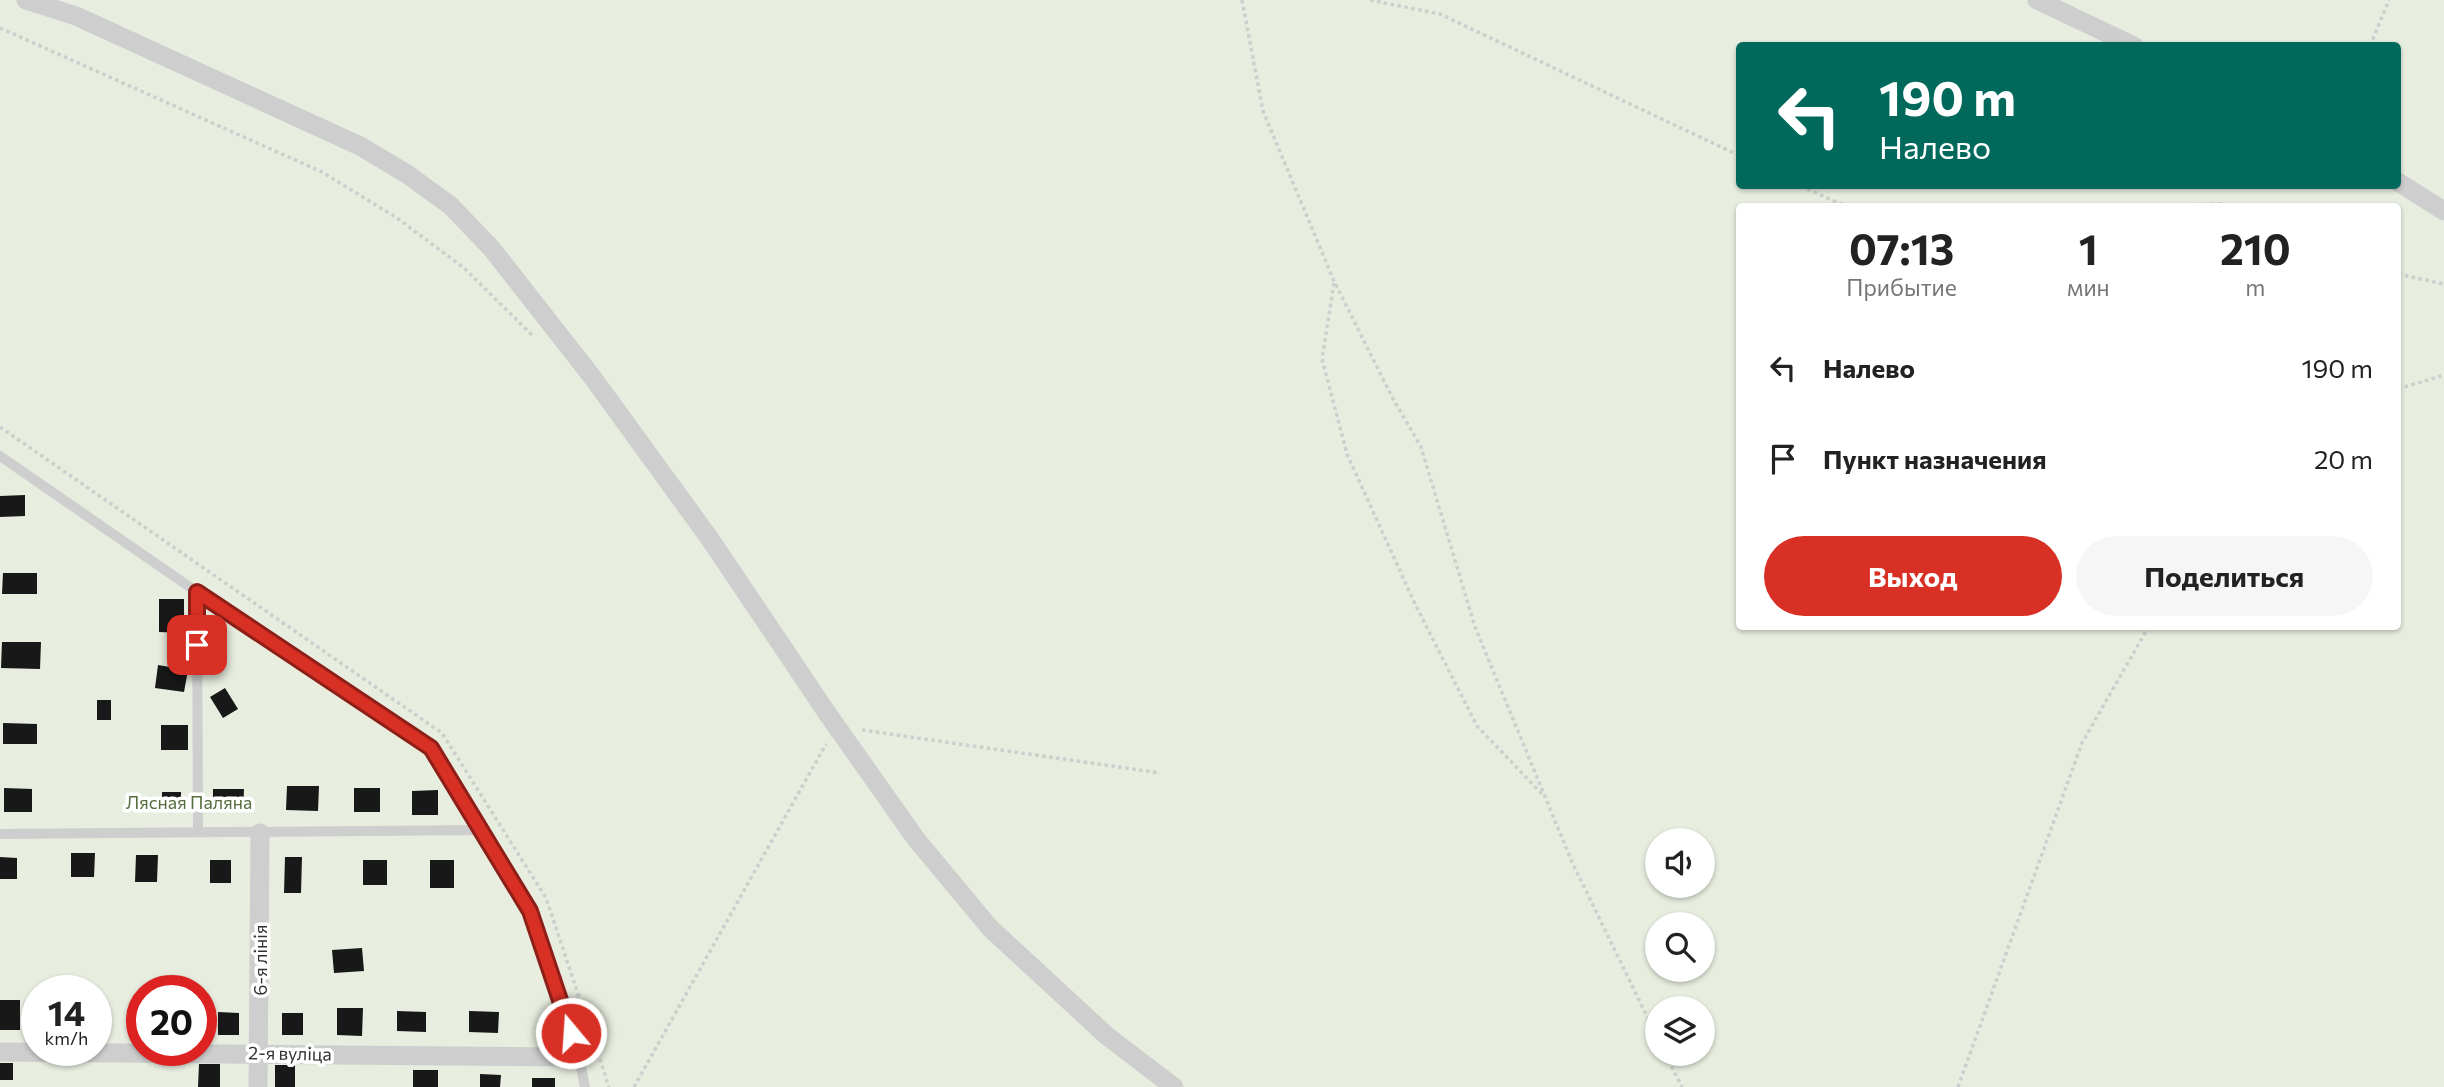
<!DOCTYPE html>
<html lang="ru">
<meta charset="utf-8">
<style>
:root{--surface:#fff;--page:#f6f6f6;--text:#222;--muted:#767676;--accent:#d93025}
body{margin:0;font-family:Commissioner,sans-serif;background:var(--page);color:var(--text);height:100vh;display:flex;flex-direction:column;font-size:26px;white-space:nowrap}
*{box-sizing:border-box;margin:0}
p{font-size:23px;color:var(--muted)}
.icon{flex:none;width:38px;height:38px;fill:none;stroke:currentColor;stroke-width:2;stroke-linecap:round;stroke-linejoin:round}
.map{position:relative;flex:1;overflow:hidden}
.details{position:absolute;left:1736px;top:203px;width:665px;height:427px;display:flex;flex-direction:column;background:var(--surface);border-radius:7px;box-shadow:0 2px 5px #0004}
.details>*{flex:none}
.top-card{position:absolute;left:1736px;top:42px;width:665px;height:147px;border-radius:7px;box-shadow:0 2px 5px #0004;background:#00695c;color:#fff;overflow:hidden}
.fabs{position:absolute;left:1645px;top:828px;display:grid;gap:14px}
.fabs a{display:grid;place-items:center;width:70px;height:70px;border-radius:50%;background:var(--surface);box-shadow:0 2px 5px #0004;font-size:35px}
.speed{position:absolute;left:21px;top:975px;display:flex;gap:14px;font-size:35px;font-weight:700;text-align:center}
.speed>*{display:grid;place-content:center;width:91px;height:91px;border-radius:50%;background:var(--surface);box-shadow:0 2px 5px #0004;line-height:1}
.speed small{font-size:18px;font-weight:400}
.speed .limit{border:10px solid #d22;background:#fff;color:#111}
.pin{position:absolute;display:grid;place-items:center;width:60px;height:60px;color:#fff;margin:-30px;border-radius:14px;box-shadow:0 4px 10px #0006}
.me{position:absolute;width:77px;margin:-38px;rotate:342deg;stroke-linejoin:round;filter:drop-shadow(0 0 5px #0008)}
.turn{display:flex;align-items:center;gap:24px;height:147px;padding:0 28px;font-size:32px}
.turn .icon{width:91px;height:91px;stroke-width:2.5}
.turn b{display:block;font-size:49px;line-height:60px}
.eta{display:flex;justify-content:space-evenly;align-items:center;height:119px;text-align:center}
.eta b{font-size:42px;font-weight:700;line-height:49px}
.cta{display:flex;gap:14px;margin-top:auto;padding:14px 28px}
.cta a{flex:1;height:80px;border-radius:42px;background:var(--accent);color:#fff;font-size:28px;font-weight:700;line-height:80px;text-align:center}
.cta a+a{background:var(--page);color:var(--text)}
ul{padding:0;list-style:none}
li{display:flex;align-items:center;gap:21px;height:91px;padding:0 28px}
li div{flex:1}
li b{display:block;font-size:26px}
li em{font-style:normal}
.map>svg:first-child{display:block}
</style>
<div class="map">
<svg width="2444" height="1087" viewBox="0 0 2444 1087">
<rect width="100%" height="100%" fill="#fff"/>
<!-- green -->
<path fill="#e7eddf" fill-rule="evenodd" d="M0,0H2444V1087H0ZM1740,46H2398V186H1740ZM1740,206H2398V626H1740ZM1657,840H1703V886H1657ZM1657,924H1703V970H1657ZM37,990H96V1050H37ZM142,990H201V1050H142ZM1657,1008H1703V1054H1657Z"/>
<!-- building -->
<path fill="#181818" d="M25,495V516L0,517V496Z
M3,573H37V594H2Z
M159,599H184V633L159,632Z
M2,642H41L40,669L1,668Z
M158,665L188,670L184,692L155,688Z
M225,688L238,709L223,718L210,697Z
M97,700H111V720H97Z
M3,723L37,724V744H3Z
M161,725H188V750H161Z
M287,786H319L318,811L286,810Z
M4,788L32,789V812H4Z
M354,788H380V812H354Z
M213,789H244L243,810H213Z
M438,790V815H412V791Z
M162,792H181V812H162Z
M71,853H95L94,877H71Z
M136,855H158L157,882H135Z
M0,857L17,858V879H0Z
M285,857H302L301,893H284Z
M210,860H231V883H210Z
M363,860H387V885H363Z
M430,860H454V888H430Z
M362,948L364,971L334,973L332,950Z
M0,1000H20V1030H0Z
M129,1006L142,1007V1034H129Z
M337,1008H363L362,1036L337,1035Z
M397,1011L426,1012V1032L397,1031Z
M469,1011L499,1012L498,1033L469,1032Z
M218,1012L239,1013V1035H218Z
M282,1013H303V1035H282Z
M0,1063H13V1080H0Z
M199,1064H220V1087H198Z
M275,1065H295V1087H275Z
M413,1070H438V1087H413Z
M480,1074L501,1075L500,1087H480Z
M532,1078H555V1087H532Z"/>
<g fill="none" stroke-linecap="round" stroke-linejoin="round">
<!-- path -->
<path stroke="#cecece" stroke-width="3.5" stroke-dasharray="3.5 3.5" stroke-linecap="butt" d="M1242,0L1263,111L1334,281L1392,397L1421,447L1475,627L1572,862L1657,1037
M1370,0L1440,14L1740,156
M0,28L322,172L397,218L464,268L533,336
M2370,46L2389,0
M1801,186L1845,206
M2134,206L2224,204L2230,206
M2398,274L2444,284
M1334,283L1322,359L1347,454L1415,604L1477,726L1544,796
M2398,389L2444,375
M0,427L442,733L546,898L594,1042
M862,730L1160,773
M1665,1054L1682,1087
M600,1059L609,1087
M634,1087L826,744
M1958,1087L2082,743L2149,626"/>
<!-- lane -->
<path stroke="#cecece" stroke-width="10" d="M0,456L197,592L431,748L530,911L579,1057L585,1087
M197,592L198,832
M0,834L480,830"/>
<!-- street -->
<path stroke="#cecece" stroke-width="19" d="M26,0L76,16L360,146L407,174L451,206L492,249L593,378L710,539L827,713L916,839L990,928L1107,1036L1174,1087
M2037,0L2134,46
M2398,182L2444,211
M0,1052L579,1057
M258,1087L260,833"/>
</g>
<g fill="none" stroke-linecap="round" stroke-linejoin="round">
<!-- route casing -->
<g stroke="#8d1f18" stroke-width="18">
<path id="route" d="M197,645V592L431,748L530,911L571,1033"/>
</g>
<!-- route -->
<use href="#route" stroke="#d93025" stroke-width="12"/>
</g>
<g text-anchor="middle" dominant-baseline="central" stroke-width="7" stroke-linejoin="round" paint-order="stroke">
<!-- park labels -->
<g font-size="18" fill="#566d3d" stroke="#fff">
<text x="189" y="802">Лясная Паляна</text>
</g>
<!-- street labels -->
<g font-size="18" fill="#313131" stroke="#fff">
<text transform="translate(260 960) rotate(-90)">6-я лінія</text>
<text transform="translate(290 1053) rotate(1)">2-я вуліца</text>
</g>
</g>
</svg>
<div class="fabs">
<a><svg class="icon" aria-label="sound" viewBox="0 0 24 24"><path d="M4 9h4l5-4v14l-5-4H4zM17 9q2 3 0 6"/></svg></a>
<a><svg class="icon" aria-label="search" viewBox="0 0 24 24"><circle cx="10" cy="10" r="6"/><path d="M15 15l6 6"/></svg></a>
<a><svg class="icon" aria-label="layers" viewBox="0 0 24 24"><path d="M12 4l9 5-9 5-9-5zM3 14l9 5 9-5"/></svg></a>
</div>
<div class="speed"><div>14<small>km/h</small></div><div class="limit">20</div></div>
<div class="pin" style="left:197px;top:645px;background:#d93025"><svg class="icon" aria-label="arrive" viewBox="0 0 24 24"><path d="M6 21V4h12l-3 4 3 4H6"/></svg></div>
<svg class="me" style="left:571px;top:1033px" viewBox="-20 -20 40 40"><circle r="17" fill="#d93025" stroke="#fff" stroke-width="3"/><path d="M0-11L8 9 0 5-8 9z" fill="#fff"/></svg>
<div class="top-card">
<div class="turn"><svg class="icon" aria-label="left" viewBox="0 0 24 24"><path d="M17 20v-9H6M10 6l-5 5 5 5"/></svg><div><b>190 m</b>Налево</div></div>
</div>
<section class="details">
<div class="eta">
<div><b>07:13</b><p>Прибытие</p></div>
<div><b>1</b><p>мин</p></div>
<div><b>210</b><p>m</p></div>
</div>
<ul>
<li><svg class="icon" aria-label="left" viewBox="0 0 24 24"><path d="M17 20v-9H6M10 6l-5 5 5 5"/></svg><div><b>Налево</b></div><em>190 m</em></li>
<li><svg class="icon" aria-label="arrive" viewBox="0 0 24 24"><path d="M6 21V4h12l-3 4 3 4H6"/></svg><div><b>Пункт назначения</b></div><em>20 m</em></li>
</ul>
<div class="cta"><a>Выход</a><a>Поделиться</a></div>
</section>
</div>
